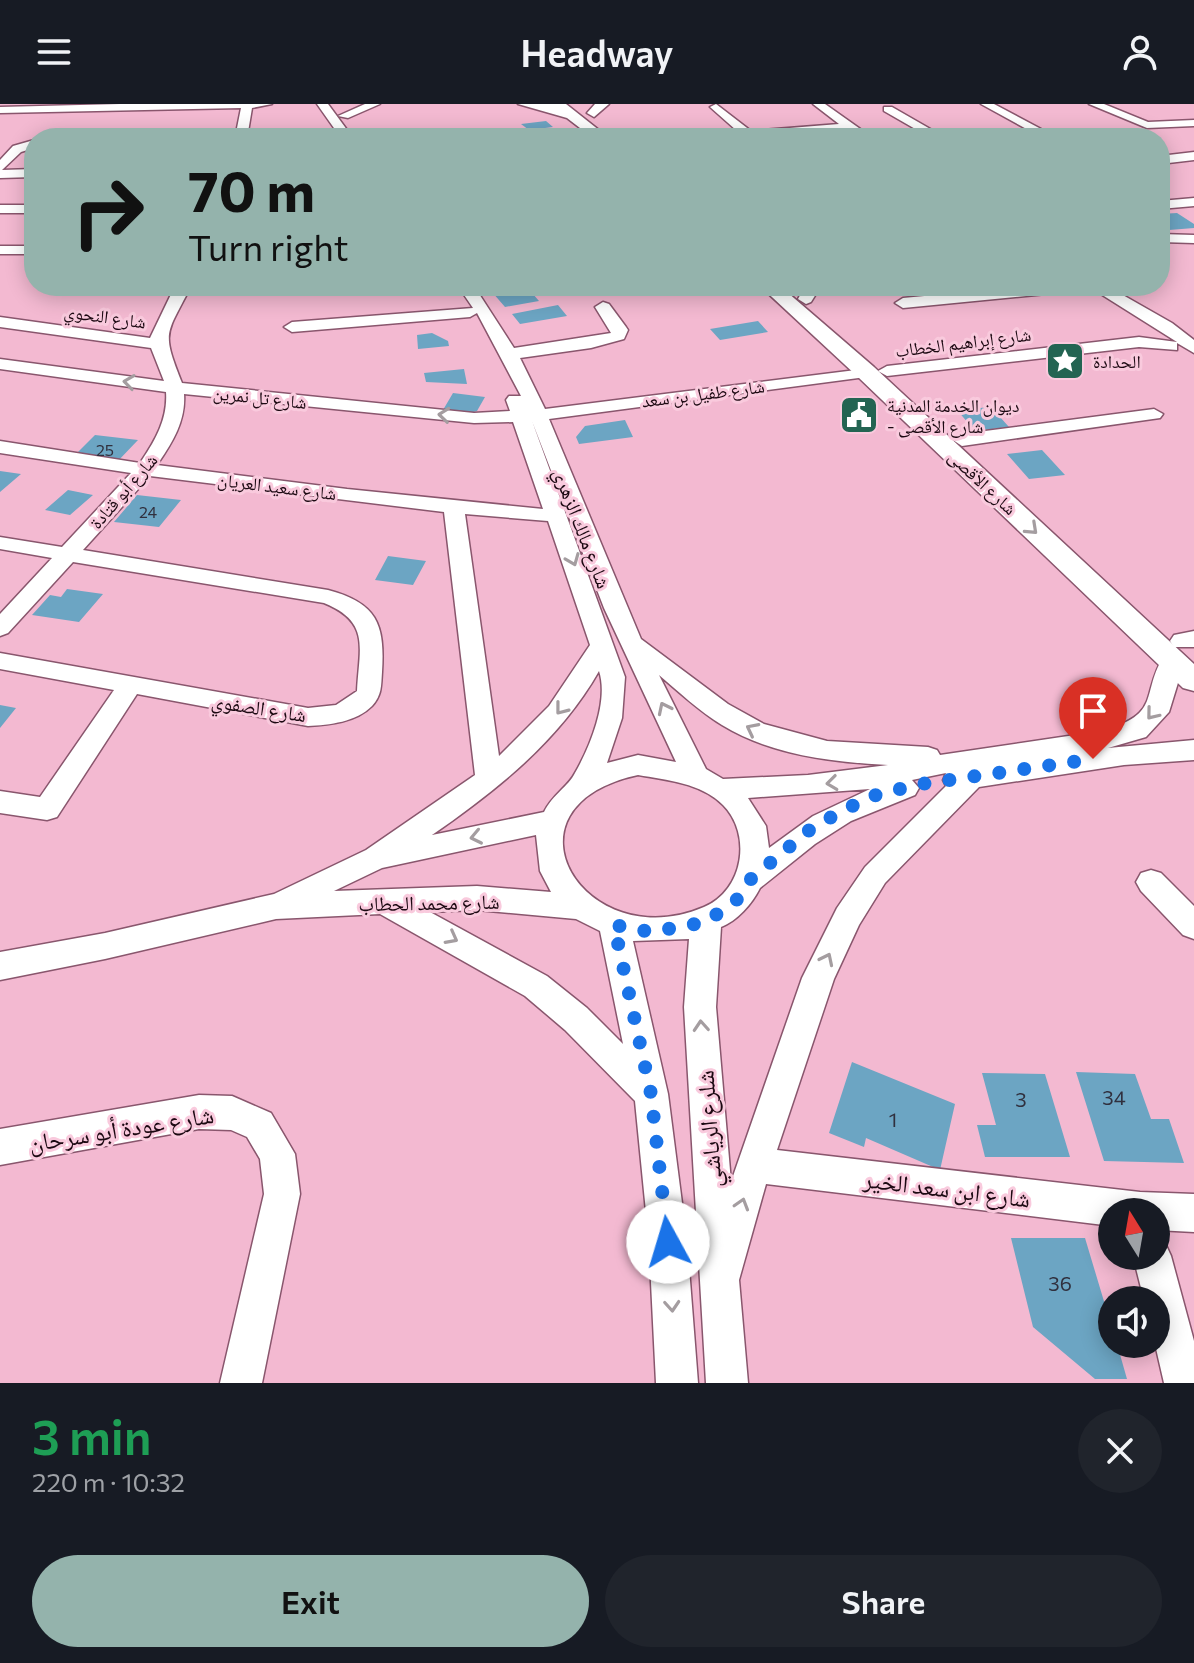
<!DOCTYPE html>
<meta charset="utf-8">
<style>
:root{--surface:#171b24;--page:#20242c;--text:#f1f3f6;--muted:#9ea1a6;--accent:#94b3ac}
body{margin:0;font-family:Commissioner,"Noto Naskh Arabic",sans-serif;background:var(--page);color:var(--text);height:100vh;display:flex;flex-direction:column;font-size:30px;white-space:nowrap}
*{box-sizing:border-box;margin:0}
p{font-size:26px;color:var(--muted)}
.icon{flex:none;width:44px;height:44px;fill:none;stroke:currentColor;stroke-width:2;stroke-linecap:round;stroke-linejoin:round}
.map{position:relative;height:1279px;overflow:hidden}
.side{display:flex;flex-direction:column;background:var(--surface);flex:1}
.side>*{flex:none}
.banner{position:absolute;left:24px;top:24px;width:1146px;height:168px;border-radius:32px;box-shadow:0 4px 20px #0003;background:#94b3ac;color:#111;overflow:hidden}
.needle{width:52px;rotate:349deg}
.buttons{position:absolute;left:1098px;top:1094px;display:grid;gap:16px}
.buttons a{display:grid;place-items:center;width:72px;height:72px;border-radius:50%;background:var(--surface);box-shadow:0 4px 20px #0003;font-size:40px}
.pin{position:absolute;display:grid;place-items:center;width:68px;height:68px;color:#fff;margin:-82px -34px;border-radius:50% 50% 50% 0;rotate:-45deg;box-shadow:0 0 8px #0007}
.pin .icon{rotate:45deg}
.me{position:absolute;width:88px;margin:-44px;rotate:354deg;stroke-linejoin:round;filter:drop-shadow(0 0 6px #0008)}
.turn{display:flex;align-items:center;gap:28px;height:168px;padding:0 32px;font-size:36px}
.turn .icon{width:104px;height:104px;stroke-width:2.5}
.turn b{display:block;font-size:56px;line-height:68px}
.round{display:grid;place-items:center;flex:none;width:84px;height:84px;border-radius:42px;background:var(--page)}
.summary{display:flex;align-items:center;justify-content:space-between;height:136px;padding:0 32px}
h1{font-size:48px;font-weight:600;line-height:60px;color:#1e9e55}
.primary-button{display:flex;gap:16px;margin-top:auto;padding:16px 32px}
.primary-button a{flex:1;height:92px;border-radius:48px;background:var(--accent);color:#111;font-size:32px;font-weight:600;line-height:92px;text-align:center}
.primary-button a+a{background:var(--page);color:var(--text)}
header{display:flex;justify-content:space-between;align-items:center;height:104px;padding:0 32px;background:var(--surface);font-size:36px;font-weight:600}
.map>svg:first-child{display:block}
</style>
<header><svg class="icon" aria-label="menu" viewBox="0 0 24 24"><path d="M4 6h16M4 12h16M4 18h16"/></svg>Headway<svg class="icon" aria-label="person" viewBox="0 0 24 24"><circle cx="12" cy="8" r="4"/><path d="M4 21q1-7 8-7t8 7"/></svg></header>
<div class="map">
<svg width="1194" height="1279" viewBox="0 0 1194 1279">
<rect width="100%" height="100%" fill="#f3b9d1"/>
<!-- building -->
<path fill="#6ca5c3" d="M546,17L553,23L529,26L521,20Z
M647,24L658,34H641L632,25Z
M561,26L569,32L536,34L532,31Z
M1177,109L1194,120V124L1169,126L1160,120V110Z
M389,182H412L413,188L390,190Z
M526,182L539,197L505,203L492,188Z
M876,182H900L904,188L881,189Z
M558,201L567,212L520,220L512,210Z
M758,217L768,228L720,236L710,225Z
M432,229L448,237L449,242L418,245L417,231Z
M464,265L467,280L426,278L424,269Z
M453,289L485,293L477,307L470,309L443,306Z
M991,303L1009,323L975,327L957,306Z
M625,316L633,333L579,340L576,333L585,322Z
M95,331L138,336L116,359L72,354Z
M1042,346L1065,371L1029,375L1007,350Z
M0,367L21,370L0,388Z
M68,386L93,391L70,411L45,406Z
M137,391L181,396L159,423L114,418Z
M388,452L426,457L413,481L375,476Z
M67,485L103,490L79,518L32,511L50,491L61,493Z
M0,601L16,604L0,624Z
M852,958L955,1000L940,1066L866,1034L864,1043L829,1029Z
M1076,968L1135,970L1151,1015H1169L1184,1059L1104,1057Z
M982,969L1045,970L1070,1053H985L977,1021H996Z
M1011,1134H1085L1112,1224V1240H1117L1127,1275H1095L1033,1223Z"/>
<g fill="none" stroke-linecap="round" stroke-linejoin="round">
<!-- minor casing -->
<g stroke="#89566d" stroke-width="3">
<path id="minor" d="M120,0H272L252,4L247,34H235L241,4L0,9V3Z
M317,0H328L353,34H341Z
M365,0H380L348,14L338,12Z
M716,0L751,27L839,20L813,0H825L873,34H859L848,26L745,34L710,3Z
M981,0H994L1058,34H1043Z
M1089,0H1104L1148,18L1194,16V22L1147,24Z
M884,3H892L946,34H931L884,7Z
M34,36V44L21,48L2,66L34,65V73L0,74V56L13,42Z
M1194,48V56L1160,60V52Z
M1194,94V102L1160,105V97Z
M0,101H34V109H0Z
M1160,130L1194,131V139L1160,138Z
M0,142H34V150H0Z
M175,182H191C166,232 161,226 182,279L474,309L510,307L506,296L509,292H521L477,209L470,213L292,228L284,223L292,218L473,204L458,182H474L514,244L611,229L595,203L603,198L609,200L626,223L628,226L624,235L591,244L520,254L545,305L872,264L875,268L866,273L549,315L641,535L728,600L764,620L827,637L928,643L937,646L940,651L1102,627C1164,609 1139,591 1165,550H1181L1185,556L1169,608L1146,633L1108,644L1194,636V656L1124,661L979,683L885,779L859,821L834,875L777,1046L1140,1088L1194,1090V1128L1156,1126V1108H1112V1122L766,1080L739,1176L748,1279H706L684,903L689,835L633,837L668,990L687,1138L698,1279H656L649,1138L635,997L565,926L525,892L380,810L276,815L105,855L0,876V848L105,829L274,790L366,746L475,671L444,408L150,372L83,446L328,486C377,499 385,520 382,568C381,582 382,591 372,602C356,618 330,621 308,622L137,590L57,713L47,716L0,709V687L40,693L114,586L0,565V549L308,604L336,601L357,587C359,544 371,518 324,499L73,458L8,529L0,532V510L52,454L0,445V433L62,443L131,369L0,349V337L140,359C155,337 168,315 166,288L0,265V255L164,277L151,244L0,223V213L150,234ZM184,290L474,319L513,318L543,405L347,385L157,361C172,339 186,317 184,290ZM532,317L604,504L676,658L638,651L607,659L622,614L625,573ZM465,410L548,417L590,541L549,602L499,652ZM599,567C609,597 590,643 575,669C568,683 553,690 544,708L432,731C497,686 559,637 599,567ZM659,571C679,588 699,607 722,621C771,651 831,658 888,661L808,671L723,675L706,665ZM946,669L943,676L946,682L865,763L837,804L802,874L731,1078L716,903L721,823C737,817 752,800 760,784L815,740L851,717L915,691L919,684L912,676ZM638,671C667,676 701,679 723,701C752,730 744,786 704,803C585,854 491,703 638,671ZM870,685L813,712L769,744L766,722L748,694ZM536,731L540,767L551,788L477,782L334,787L382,764ZM477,806L576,815L600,827L623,940L587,904L547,872L430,808Z
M805,182H821L811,198L806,200L798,195Z
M1030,182H1085L1077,187L903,204L895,199L903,194Z
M1088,182H1107L1172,219L1194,236V249L1177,239V246L1139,243L887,272L878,267L887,262L1139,233L1177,238Z
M1154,305L1163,310L1160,314L962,342L953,336L962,330Z
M1194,527V543H1174L1170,537L1174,531Z
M1151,766L1161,769L1194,802V835L1183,831L1141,787L1136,778L1141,769Z
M199,991L232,992L271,1009L295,1050L300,1090L262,1279H220L264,1090L260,1055L247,1033L231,1026L199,1025L0,1061V1025Z
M1156,1135L1165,1139L1171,1152L1194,1237V1279H1164L1155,1240L1156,1196H1144L1133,1152H1156Z"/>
</g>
<!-- major casing -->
<g stroke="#89566d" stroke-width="3">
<path id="major" d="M518,0H566L609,34H593L567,14Z
M595,0H609L594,13L587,9Z
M760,182H780L874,263L1194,560V587L1183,584L858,273Z"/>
</g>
<!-- minor -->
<use href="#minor" fill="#fff" fill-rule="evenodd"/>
<!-- major -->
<use href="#major" fill="#fff" fill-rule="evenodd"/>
</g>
<!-- one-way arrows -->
<defs><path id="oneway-chevron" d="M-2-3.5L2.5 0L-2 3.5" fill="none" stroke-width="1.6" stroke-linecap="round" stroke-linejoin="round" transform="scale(2)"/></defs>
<g stroke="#a49da0">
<use href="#oneway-chevron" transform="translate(129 278) rotate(-172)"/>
<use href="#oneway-chevron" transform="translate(444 311) rotate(-174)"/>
<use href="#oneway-chevron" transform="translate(1032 425) rotate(43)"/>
<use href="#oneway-chevron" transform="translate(573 456) rotate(68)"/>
<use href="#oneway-chevron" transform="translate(664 604) rotate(-116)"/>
<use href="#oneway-chevron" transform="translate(561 605) rotate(128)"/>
<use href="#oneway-chevron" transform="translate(1152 610) rotate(129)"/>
<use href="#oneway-chevron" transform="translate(752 625) rotate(-153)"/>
<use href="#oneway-chevron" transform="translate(832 679) rotate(173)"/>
<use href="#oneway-chevron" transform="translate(476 733) rotate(168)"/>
<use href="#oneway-chevron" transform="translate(452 834) rotate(28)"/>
<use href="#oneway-chevron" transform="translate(827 855) rotate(-64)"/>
<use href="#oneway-chevron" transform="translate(701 922) rotate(-94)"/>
<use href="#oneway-chevron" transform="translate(742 1100) rotate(-73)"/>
<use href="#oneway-chevron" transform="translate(672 1202) rotate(86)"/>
</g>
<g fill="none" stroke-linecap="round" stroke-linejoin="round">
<!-- route -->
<path stroke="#1a73e8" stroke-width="14" stroke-dasharray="0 25.2" d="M668,1138L651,990L614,821L651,828L706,818L739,794L751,775L813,723L869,693L915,681L1093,655"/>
</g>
<!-- icons -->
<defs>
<g id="sight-square" transform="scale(2)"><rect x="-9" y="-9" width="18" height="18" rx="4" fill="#236452" stroke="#f9cadd"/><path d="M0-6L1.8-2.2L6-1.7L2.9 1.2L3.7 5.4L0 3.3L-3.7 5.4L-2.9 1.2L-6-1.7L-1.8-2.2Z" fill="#fff"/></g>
<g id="civic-square" transform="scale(2)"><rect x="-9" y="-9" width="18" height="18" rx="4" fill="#236452" stroke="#f9cadd"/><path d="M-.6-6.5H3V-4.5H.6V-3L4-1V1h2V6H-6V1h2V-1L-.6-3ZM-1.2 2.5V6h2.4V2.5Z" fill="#fff"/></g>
</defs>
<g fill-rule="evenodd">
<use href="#sight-square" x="1065" y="257"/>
<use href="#civic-square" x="859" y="311"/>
</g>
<g text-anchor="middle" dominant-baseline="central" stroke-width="6" stroke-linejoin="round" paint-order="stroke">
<!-- number labels -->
<g font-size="16" fill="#30303e">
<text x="105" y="345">25</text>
<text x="148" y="407">24</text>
</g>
<!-- far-street labels -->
<g font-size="18" fill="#1c0912" stroke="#f9cadd">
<text transform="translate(105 212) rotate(8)">شارع النحوي</text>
<text transform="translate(963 238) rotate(-7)">شارع إبراهيم الخطاب</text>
<text transform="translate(703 289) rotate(-7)">شارع طفيل بن سعد</text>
<text transform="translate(260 293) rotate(6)">شارع تل نمرين</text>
<text transform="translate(983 378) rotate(43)">شارع الأقصى</text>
<text transform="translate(277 382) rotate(7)">شارع سعيد العريان</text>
<text transform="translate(123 387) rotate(-49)">شارع أبو قتادة</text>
</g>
<!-- far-poi labels -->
<g font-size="18" fill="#1c0912" stroke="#f9cadd" text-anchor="start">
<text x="1093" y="257">الحدادة</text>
<text x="887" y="301">ديوان الخدمة المدنية<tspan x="887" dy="21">- شارع الأقصى</tspan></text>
</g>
<!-- street labels -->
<g font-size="20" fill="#1c0912" stroke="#f9cadd">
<text transform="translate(583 424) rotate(69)">شارع مالك الزهري</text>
<text transform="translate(259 603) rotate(9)">شارع الصفوي</text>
<text transform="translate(429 798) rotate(-1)">شارع محمد الحطاب</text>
</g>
<!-- near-number labels -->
<g font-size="20" fill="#30303e">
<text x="1114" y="993">34</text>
<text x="1021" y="995">3</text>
<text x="893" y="1015">1</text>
<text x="1060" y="1179">36</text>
</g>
<!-- near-street labels -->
<g font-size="24" fill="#1c0912" stroke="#f9cadd">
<text transform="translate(121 1024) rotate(-9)">شارع عودة أبو سرحان</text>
<text transform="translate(708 1025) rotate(-94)">شلرع الرياشي</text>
<text transform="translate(947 1084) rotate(7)">شارع ابن سعد الخير</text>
</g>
</g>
</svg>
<div class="buttons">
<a><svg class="needle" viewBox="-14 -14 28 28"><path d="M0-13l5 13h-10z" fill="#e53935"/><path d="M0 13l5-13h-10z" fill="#9ea1a6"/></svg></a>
<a><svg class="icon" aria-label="sound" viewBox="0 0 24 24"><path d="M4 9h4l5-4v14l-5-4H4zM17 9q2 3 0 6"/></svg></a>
</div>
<div class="pin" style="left:1093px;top:655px;background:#d93025"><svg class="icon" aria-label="arrive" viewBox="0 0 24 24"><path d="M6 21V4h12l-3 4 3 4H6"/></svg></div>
<svg class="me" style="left:668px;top:1138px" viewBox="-20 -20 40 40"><circle r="19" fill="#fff"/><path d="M0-13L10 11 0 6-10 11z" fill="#1a73e8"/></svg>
<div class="banner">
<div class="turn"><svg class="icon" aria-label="right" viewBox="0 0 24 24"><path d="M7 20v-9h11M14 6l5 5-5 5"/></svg><div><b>70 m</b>Turn right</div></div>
</div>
</div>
<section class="side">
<div class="summary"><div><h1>3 min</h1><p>220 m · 10:32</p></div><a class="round"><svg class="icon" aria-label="close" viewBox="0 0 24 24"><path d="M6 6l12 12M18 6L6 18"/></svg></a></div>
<div class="primary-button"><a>Exit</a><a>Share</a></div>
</section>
